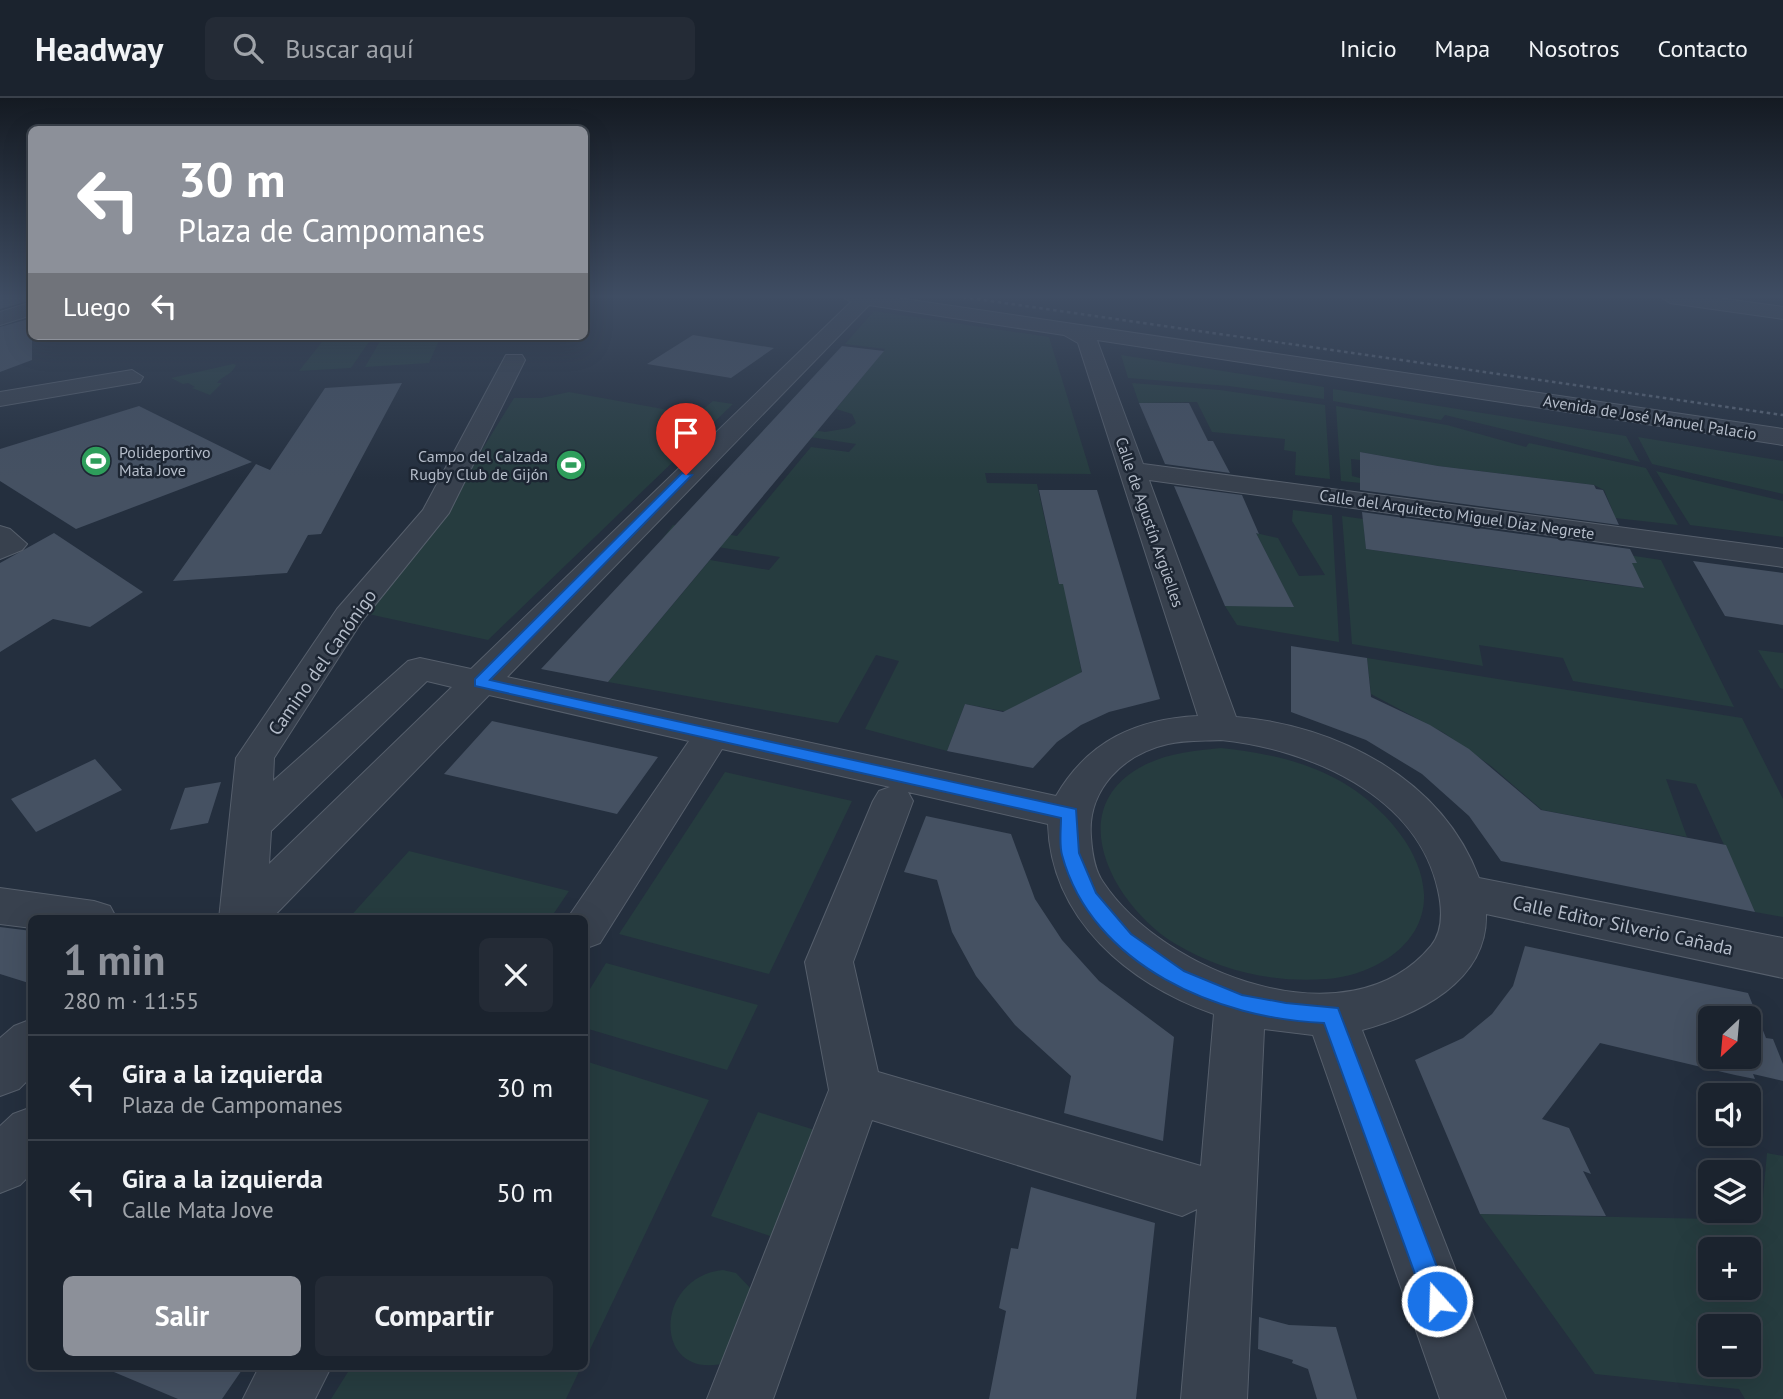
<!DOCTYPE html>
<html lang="es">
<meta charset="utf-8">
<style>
:root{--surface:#1b232e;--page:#242b36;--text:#f1f3f6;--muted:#a0a4aa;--line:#39404a;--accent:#8c9099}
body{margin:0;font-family:"PT Sans",sans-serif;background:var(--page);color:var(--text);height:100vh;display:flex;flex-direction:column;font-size:26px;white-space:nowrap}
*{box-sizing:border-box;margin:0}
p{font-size:23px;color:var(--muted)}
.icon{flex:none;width:38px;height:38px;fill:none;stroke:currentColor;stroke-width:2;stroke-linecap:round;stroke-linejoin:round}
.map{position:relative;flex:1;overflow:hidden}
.panel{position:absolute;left:28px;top:817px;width:560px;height:455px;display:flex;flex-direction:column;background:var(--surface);border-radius:10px;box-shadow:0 7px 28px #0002,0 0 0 2px var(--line)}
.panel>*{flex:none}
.top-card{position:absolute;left:28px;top:28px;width:560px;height:214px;border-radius:10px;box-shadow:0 7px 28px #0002,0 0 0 2px var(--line);background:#8c9099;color:#fff;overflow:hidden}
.needle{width:46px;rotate:206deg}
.fabs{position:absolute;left:1698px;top:908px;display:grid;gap:14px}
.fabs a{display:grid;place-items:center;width:63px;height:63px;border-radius:10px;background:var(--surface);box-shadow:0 7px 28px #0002,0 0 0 2px var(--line);font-size:35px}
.pin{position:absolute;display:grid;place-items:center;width:60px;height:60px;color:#fff;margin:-72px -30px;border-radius:50% 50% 50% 0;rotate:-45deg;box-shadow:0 0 7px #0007}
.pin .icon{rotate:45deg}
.me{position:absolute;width:77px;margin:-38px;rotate:340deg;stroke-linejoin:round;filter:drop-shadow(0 0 5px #0008)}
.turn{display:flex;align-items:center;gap:24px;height:147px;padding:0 35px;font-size:32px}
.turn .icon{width:91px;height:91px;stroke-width:2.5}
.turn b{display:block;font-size:49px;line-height:60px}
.then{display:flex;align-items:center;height:66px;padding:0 35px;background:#0003;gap:14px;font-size:26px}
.round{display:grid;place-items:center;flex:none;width:74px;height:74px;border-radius:10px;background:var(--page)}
.head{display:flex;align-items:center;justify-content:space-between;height:119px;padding:0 35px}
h1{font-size:42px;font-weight:700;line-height:52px;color:var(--accent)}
.button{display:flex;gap:14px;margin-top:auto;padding:14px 35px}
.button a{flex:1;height:80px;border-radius:10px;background:var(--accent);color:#fff;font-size:28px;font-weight:700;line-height:80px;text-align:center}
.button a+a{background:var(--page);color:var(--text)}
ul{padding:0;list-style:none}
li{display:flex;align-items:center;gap:21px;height:105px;padding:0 35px;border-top:2px solid var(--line)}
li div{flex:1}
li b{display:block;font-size:26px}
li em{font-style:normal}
header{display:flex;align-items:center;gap:42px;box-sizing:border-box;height:98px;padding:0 35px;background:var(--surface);border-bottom:2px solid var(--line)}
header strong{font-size:33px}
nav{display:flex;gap:38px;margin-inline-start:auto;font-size:24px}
.search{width:490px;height:63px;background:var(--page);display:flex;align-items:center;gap:18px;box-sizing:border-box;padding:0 24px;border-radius:10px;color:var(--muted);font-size:26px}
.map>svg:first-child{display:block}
</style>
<header>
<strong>Headway</strong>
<div class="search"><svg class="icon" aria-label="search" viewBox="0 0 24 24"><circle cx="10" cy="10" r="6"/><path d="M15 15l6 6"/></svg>Buscar aquí</div>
<nav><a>Inicio</a><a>Mapa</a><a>Nosotros</a><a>Contacto</a></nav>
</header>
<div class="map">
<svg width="1783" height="1301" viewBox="0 0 1783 1301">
<rect width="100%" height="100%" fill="#242f3e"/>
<!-- green -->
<path fill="#263c3f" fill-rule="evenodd" d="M874,213L1049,239L1091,376L985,375L987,385L1037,386L1059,486H1125L1073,531L1082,576L1056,587L1008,614L965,606L947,653L865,631L899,563L876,557L838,625L608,584L710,462L769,472L780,459L663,440L673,427L737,438L811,349L849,354L856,346L764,332L771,325L825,334L849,330L856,325L852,316L836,311L885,251L845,246Z
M373,238L351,270L299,273L325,240Z
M383,238H441L429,265L365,269Z
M1121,257L1324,289V301L1229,288L1128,280Z
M233,266L236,267C232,277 223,277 217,285H222L210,297L192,290L195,289L188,285L183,286L171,280Z
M1132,285L1220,292L1325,307L1330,381L1295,377L1296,354L1284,352L1285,341L1212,334L1197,304L1139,305Z
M1333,291L1626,338L1640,364L1445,317L1441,322L1333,303Z
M569,294L696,317L713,303L733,306L488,542L359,514L441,418L514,300H541Z
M1336,308L1447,327L1526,349L1529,345L1646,370L1678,427L1606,419L1614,416L1604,392L1594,387L1438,368L1360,354V362L1351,361L1352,378L1360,380L1361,385L1341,383Z
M1638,339L1783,363V396L1652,366Z
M1656,373L1783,403V439L1690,427Z
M1293,412L1332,417L1339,544L1237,527L1225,508H1293L1256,435L1278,440L1299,478L1325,477L1292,423Z
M1342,418L1363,421L1366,451L1610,486L1643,490L1628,457L1661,462L1734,609L1573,583L1563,560L1479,547L1483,568L1352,546Z
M1758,552L1783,555V591L1780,590Z
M1367,560L1742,620L1783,701V819L1755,814L1696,686L1666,681L1687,739L1542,712L1491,668L1444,635L1371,596Z
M1221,650C1268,655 1316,665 1356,693C1388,716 1422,754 1424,796C1426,848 1371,878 1326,881C1273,885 1220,873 1174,845C1117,810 1061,715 1139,670C1165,655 1193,653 1221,650Z
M725,674L852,703L769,876L619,836Z
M409,753L569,793L550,821H348Z
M606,865L758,907L727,972L585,930V899Z
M585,963L709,1002L585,1262L584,963Z
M758,1014L821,1034L779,1141L711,1118Z
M1767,1055L1783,1058V1301H1745L1739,1291L1595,1276L1480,1116L1761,1122ZM1710,1152H1748V1190H1710ZM1710,1228H1748V1267H1710Z
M723,1172L736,1175L755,1195L729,1264C652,1287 652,1179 723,1172Z
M351,1269H581L566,1301H331Z"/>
<!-- building -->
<path fill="#455162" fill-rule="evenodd" d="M0,199H32V202L0,211Z
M32,220V262L0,274V229Z
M693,237L774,250L731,280L647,266Z
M842,248L884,253L608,584L541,571Z
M402,285L321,436L308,437L287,475L173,483L256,366L270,372L325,290Z
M1139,305H1189L1208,343H1213L1230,375L1165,366Z
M139,308L252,364L76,431L0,383V351Z
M1360,354L1438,368L1594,387L1596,391L1603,392L1619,427L1360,392Z
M1174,388L1242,397L1259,436L1256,435L1294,509L1225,508Z
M1039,392H1097L1160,601L1109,614L1081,627L1057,644L1033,670L947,653L965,606L1003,614L1082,574L1063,486H1059Z
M1362,414L1630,451L1637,465H1632L1644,490L1366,451Z
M54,435L143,494L90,529L53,521L0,554V465Z
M1693,463L1783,475V527L1725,518Z
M1291,548L1367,560L1371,599L1430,627L1469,651L1541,712L1726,747L1755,814L1501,763L1469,718L1422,676L1366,642L1291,614Z
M492,623L658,659L617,716L444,676Z
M95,661L122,692L36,734L11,701Z
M221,684L208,725L170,732L185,690Z
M926,718L1011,736L1035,801L1062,842L1099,883L1174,939L1163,1043L1064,1015L1071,978L1015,927L976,878L952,834L937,782L904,774Z
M0,829L32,833V886L0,876Z
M1525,848L1748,895L1766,940L1773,941L1783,966V983L1753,976L1755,981L1735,977L1600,945L1542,1021L1569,1030L1591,1076L1583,1073L1606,1118L1480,1116L1415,962L1463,940L1492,916L1513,888ZM1710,920H1748V959H1710Z
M1031,1089L1155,1125L1136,1301H989L1006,1213L999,1210L1011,1150L1018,1151Z
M1259,1219L1289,1227L1336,1229L1357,1301H1317L1308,1271L1292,1265L1293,1262L1258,1251Z
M102,1269H244L222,1301H178Z"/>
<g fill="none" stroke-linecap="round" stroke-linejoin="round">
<!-- minor casing -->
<g stroke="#565f6c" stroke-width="2">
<path id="minor" d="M843,199H891L1783,331V347L1097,242L1143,366L1783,451V469L1149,382L1236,619C1337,627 1442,681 1479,780L1783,840V880L1486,816C1488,884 1417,917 1362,932L1506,1301H1440L1313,937L1264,931L1247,1301H1181L1197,1111L1182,1118L872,1022L773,1301H707L829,992L805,864L873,703L879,693L890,689L722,651L600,845L584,851V821H567L689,643L489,597L271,821H219L236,660L337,511L423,412L506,257H522L525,262L449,415L362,523L274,660L273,683L408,563L420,560L471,571L851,204ZM869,207L1064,237L1078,245L1198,618C1136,621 1088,643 1056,698L507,579ZM427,583L452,589L269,766L271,733ZM1221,642C1308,651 1417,696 1438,792C1442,810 1444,832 1431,848C1349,947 1163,875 1103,784C1094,771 1092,754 1091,739C1087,692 1123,656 1168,646C1185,642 1203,643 1221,642ZM908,694L1048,726C1051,822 1129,886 1214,916L1201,1068L878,974L853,864L913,703Z
M1661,199H1711L1783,209V221L1670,205Z
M32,204V217L0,227V214Z
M132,272L143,279L140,284L0,308V294Z
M0,428L10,431L27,446L22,452L0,461Z
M0,790L94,803L110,808L117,821H32V830L0,826Z
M32,921V978L19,991L0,998V940L14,928Z
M32,1009V1075L20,1087L0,1095V1028L13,1016Z
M259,1269H331L315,1301H243Z"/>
</g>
<!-- minor -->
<use href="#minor" fill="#38414e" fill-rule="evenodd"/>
<!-- rail -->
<path stroke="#5a6575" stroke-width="2.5" stroke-dasharray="3.5 3.5" stroke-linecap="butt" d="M963,199L1783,317"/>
</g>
<!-- sky -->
<linearGradient id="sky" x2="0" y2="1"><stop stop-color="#141a22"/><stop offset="0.52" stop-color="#3f4d63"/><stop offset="1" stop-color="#3f4d63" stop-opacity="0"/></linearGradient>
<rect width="1783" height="381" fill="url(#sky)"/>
<!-- route -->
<path fill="#1a73e8" stroke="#114b97" stroke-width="2" d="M682,375L692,377L490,582L1076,711L1079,755L1096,795L1131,836L1184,873L1242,897L1286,905L1338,910L1450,1203L1446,1212L1437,1216L1428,1212L1324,925C1219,921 1092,868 1062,757C1059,746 1061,732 1061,720L475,588V581Z"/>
<!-- icons -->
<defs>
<g id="stadium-disc" transform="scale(1.575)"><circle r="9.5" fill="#2e9e5b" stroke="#1d2633"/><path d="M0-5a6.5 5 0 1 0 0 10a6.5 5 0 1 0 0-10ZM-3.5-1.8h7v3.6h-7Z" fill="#fff"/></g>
</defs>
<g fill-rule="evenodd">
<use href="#stadium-disc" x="96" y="363"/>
<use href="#stadium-disc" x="571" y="367"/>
</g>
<g text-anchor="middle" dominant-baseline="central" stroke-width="5" stroke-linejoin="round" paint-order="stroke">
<!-- far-street labels -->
<g font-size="16" fill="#b4bcc9" stroke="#1d2633">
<text transform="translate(1650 319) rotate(9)">Avenida de José Manuel Palacio</text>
<text transform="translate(1457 416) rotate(8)">Calle del Arquitecto Miguel Díaz Negrete</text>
<text transform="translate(1150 424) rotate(71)">Calle de Agustín Argüelles</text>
</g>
<!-- far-poi labels -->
<g font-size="16" fill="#b4bcc9" stroke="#1d2633" text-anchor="start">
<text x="119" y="354">Polideportivo<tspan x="119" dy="18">Mata Jove</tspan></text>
<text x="548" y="358" text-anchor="end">Campo del Calzada<tspan x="548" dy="18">Rugby Club de Gijón</tspan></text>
</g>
<!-- street labels -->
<g font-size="19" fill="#b4bcc9" stroke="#1d2633">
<text transform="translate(322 564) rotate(-55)">Camino del Canónigo</text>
<text transform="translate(1623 827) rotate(12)">Calle Editor Silverio Cañada</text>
</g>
</g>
</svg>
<div class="fabs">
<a><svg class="needle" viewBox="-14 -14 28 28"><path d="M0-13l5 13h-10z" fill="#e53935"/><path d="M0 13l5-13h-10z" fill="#a0a4aa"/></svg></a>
<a><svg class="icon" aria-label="sound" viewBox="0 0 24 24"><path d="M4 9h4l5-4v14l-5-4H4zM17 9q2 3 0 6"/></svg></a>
<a><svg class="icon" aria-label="layers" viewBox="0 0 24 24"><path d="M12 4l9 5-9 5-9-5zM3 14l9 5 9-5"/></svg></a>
<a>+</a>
<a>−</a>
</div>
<div class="pin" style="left:686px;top:377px;background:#d93025"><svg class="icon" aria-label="arrive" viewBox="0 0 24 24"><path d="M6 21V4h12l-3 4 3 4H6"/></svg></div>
<svg class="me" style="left:1437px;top:1203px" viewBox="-20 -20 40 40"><circle r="17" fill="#1a73e8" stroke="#fff" stroke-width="3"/><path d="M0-11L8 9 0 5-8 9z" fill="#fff"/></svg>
<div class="top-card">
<div class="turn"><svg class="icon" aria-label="left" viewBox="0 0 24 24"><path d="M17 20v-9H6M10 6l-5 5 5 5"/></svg><div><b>30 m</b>Plaza de Campomanes</div></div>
<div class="then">Luego<svg class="icon" aria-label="left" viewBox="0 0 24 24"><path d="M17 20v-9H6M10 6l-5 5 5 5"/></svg></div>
</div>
<section class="panel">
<div class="head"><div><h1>1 min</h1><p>280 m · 11:55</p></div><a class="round"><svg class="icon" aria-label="close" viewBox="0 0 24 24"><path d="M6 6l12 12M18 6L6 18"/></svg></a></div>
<ul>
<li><svg class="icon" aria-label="left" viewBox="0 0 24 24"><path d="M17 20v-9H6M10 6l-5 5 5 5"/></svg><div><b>Gira a la izquierda</b><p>Plaza de Campomanes</p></div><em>30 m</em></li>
<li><svg class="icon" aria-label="left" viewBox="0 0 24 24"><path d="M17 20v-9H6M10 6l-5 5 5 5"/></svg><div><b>Gira a la izquierda</b><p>Calle Mata Jove</p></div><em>50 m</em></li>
</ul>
<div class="button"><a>Salir</a><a>Compartir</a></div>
</section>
</div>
